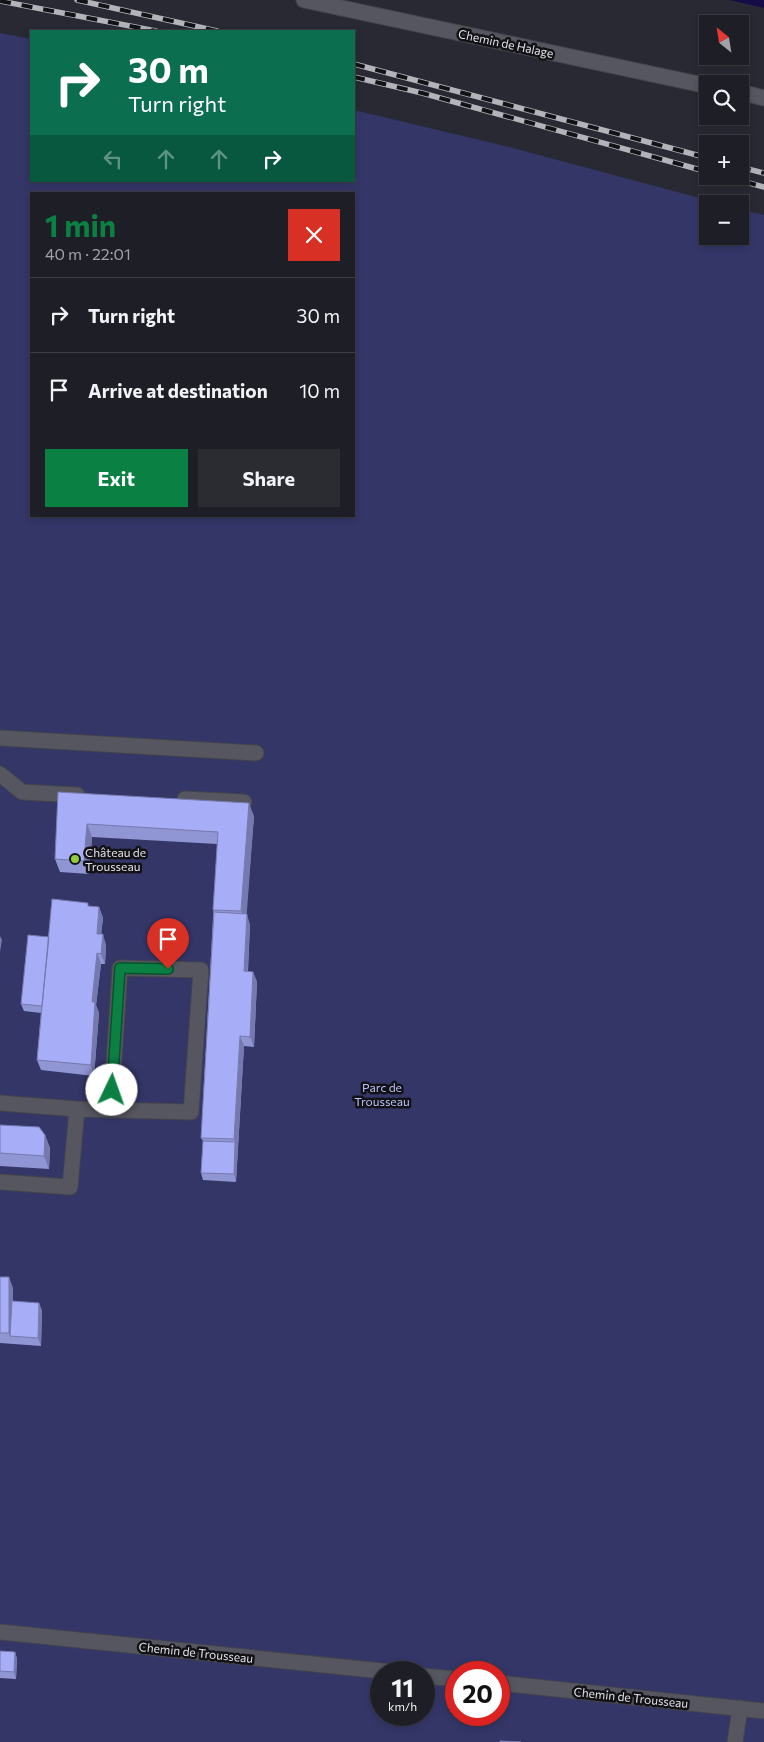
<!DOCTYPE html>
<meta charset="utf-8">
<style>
:root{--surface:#1e1f26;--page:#2b2c32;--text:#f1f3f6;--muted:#a1a2a7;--line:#3c3d43;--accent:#0b8043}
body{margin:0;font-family:Commissioner,sans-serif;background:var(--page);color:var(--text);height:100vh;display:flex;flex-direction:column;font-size:19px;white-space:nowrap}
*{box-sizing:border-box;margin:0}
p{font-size:16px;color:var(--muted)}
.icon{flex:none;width:28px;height:28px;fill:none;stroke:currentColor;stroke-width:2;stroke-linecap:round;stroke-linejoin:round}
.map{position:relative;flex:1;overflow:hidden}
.side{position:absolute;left:30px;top:192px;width:325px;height:325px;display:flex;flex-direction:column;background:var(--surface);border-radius:0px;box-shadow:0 2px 8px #0003,0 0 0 1px var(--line)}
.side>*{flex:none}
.top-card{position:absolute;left:30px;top:30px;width:325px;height:152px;border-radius:0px;box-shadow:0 2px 8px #0003,0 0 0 1px var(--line);background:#0b6e4f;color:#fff;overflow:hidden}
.needle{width:32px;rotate:330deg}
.tools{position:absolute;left:699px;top:15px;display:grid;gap:10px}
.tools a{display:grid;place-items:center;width:50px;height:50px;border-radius:0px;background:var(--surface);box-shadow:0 2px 8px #0003,0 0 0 1px var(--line);font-size:25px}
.speed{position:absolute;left:370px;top:1661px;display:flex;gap:10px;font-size:25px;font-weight:700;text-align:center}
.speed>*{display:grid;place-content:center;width:65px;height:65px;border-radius:50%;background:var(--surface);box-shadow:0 2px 8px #0003,0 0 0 1px var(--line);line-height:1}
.speed small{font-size:12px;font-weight:400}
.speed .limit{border:8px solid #d22;background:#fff;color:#111}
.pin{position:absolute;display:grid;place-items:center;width:42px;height:42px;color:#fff;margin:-51px -21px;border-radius:50% 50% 50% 0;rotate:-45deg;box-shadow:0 0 5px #0007}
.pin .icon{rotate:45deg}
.me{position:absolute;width:55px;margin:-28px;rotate:3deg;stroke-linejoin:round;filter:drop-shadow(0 0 4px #0008)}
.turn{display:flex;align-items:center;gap:18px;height:105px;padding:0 15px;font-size:22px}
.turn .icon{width:65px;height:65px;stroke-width:2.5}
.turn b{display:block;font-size:35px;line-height:42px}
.lanes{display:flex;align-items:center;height:48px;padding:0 15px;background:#0003;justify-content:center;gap:25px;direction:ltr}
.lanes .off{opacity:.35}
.round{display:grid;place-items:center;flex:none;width:52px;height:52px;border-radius:0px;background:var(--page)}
.overview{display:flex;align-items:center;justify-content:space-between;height:85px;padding:0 15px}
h1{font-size:30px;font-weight:700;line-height:38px;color:var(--accent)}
.action{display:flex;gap:10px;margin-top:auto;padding:10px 15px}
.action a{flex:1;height:58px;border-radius:0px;background:var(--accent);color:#fff;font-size:20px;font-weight:700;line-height:58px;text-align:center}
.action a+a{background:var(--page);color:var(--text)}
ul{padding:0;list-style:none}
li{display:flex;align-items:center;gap:15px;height:75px;padding:0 15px;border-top:1px solid var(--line)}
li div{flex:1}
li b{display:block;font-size:19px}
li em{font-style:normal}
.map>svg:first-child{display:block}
</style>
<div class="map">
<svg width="764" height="1742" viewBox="0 0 764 1742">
<rect width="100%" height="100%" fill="#282932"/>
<!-- green -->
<path fill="#343668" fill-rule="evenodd" d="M0,33L31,39V181H354V110L509,147L722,204H708V236H740V209L764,215V1742H0ZM31,194H354V516H31ZM381,1672H424V1715H381ZM456,1672H499V1715H456Z"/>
<!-- water -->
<path fill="#140b48" d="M730,0H764V8Z"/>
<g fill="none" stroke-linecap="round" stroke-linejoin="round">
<!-- minor casing -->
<g stroke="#43444b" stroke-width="17">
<path id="minor" d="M304,0L708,86
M740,92L764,98
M0,738L256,753
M0,774L22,792L77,795
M185,799L244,802
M0,1103L77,1109L70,1187L0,1182
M77,1109L191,1112L201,970L120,968L111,1108
M0,1632L392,1672
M424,1676L456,1679
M499,1683L764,1711
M735,1742L740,1708"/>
</g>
<!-- minor -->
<use href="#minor" stroke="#555660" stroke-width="15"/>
<!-- rail casing -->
<g stroke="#b3b4bb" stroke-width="5.5">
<path id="rail" d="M77,0L217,31
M0,1L156,31
M354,64L708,158
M354,77L422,93L708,172
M740,167L764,173
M724,176L764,187"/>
</g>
<!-- rail -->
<use href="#rail" stroke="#121216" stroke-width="4" stroke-dasharray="11" stroke-linecap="butt"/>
</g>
<!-- wall -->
<path fill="#9095d4" d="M58,792L254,816L246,914L250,925L248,972H253L257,982L254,1047L244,1046L236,1182L203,1180L201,1173L203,1141L201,1138L217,844L92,837L89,874L60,872L55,859Z
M90,906L99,907L103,918L101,934L106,945L105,964H101L96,1005L99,1013L94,1076L41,1070L37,1060L41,1013L24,1011L21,1004L49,937Z
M0,1125L45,1135L50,1148L49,1169L0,1166Z
M0,1277L13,1288V1301L42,1310L41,1346L0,1343Z
M0,1651L15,1652L17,1659L16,1679L0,1678Z"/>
<!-- shaded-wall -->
<path fill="#7579ad" d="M249,803L254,816L246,924L241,911Z
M87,824L92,837L89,874L84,861Z
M99,907L103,918L100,944L97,934Z
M247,914L250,925L247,982L244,971Z
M103,934L106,945L105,964L101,954Z
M0,936L2,940L0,952Z
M97,953L101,964L96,1005L99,1013L94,1076L91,1065L92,1002Z
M253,972L257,982L254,1047L250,1037Z
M240,1036L244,1046L236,1182L234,1174L235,1142L234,1139Z
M45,1135L50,1148L49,1169L44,1156Z
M9,1277L13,1288V1337L10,1336L12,1344L9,1333Z
M39,1303L42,1310L41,1346L38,1338Z
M15,1652L17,1659L16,1679L14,1672Z"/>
<!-- building -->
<path fill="#a7adf7" stroke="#7579ad" d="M58,792L249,803L241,911L213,910L218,832L87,824L84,861L55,859Z
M52,899L88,903V906L99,907L97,934H103L101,954L97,953L92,1002H95L91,1065L37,1060Z
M214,912L247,914L244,971L253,972L250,1037L240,1036L234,1139L201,1138Z
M28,935L49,937L42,1006L21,1004Z
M0,1125L39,1127L45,1135L44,1156L0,1153Z
M203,1141L235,1142L234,1174L201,1173Z
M0,1277H9V1333H0Z
M12,1301L39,1303L38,1338L10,1336Z
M0,1651L15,1652L14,1672L0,1671Z
M500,1741L521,1742H500Z"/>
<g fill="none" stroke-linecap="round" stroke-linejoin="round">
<!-- route casing -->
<g stroke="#07532c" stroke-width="12">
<path id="route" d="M112,1090L120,968L168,969"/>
</g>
<!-- route -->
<use href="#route" stroke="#0b8043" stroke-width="9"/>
</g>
<!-- markers -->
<circle fill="#91cd3f" stroke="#121216" stroke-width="2" cx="75" cy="859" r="5"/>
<g text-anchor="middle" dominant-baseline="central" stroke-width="5" stroke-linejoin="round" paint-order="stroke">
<!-- street labels -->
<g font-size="12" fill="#e1e2e8" stroke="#121216">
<text transform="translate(506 43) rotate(12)">Chemin de Halage</text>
<text transform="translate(196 1652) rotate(6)">Chemin de Trousseau</text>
<text transform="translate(631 1697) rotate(6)">Chemin de Trousseau</text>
</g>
<!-- poi labels -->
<g font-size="12" fill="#e1e2e8" stroke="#121216" text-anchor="start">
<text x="85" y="852">Château de<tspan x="85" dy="14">Trousseau</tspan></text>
</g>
<!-- park labels -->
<g font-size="12" fill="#bbc1fb" stroke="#121216">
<text x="382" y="1087">Parc de<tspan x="382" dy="14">Trousseau</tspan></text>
</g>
</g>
</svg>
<div class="tools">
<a><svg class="needle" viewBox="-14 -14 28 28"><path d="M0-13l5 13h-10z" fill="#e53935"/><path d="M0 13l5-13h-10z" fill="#a1a2a7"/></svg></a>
<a><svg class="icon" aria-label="search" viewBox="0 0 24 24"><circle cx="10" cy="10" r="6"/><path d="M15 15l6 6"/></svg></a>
<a>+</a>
<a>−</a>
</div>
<div class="speed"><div>11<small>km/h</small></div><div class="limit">20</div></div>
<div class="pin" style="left:168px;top:969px;background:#d93025"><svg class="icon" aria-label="arrive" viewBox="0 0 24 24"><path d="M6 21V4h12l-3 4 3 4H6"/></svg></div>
<svg class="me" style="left:112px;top:1090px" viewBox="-20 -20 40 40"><circle r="19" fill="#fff"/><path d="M0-13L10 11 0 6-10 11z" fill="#0b8043"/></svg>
<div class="top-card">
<div class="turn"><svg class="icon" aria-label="right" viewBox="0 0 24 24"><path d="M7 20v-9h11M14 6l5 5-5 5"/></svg><div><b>30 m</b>Turn right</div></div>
<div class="lanes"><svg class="icon off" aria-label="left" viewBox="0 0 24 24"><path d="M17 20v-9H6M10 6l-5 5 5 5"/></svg><svg class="icon off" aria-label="ahead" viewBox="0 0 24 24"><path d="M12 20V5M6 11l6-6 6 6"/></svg><svg class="icon off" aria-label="ahead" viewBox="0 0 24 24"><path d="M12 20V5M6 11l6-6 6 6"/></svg><svg class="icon" aria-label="right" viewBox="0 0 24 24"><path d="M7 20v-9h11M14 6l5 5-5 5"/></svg></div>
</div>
<section class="side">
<div class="overview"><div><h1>1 min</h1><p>40 m · 22:01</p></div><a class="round" style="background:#d93025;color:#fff"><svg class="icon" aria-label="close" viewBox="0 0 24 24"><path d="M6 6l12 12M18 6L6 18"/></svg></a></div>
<ul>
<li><svg class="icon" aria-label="right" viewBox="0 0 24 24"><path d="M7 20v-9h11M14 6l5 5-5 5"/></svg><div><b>Turn right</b></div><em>30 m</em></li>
<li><svg class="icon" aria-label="arrive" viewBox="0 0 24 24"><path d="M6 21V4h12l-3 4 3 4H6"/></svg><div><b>Arrive at destination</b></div><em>10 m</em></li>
</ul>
<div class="action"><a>Exit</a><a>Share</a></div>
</section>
</div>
